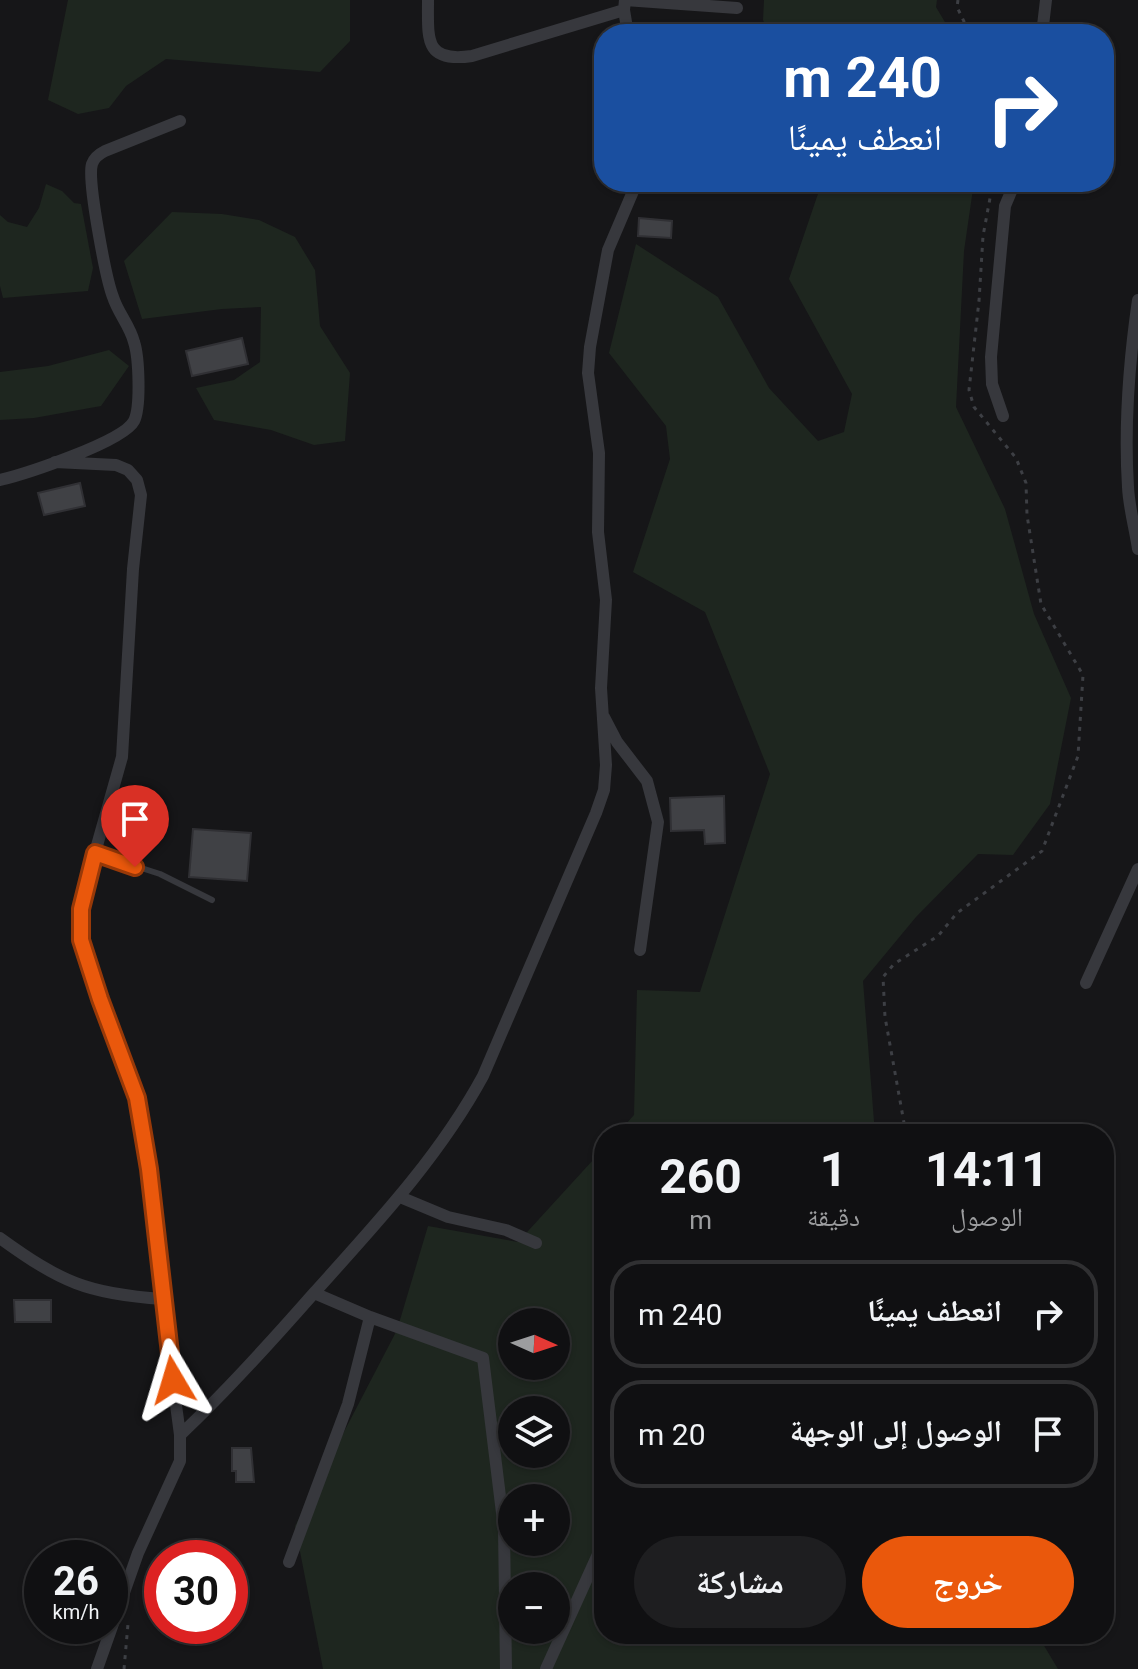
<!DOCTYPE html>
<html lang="ar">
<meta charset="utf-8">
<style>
:root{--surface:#101012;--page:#1e1e20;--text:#f1f3f6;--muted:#9c9d9f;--line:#303032;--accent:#ea580c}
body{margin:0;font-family:Roboto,"Noto Naskh Arabic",sans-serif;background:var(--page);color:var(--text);direction:rtl;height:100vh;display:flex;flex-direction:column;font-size:30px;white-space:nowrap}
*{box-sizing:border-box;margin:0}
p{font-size:26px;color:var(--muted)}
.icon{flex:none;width:44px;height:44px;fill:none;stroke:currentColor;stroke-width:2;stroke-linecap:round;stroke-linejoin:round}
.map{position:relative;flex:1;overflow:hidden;direction:ltr}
.details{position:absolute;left:594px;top:1124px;width:520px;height:520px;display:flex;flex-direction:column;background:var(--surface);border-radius:32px;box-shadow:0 2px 6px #0004,0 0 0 2px var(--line);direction:rtl}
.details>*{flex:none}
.top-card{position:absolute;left:594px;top:24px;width:520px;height:168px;border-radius:32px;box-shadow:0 2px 6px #0004,0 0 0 2px var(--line);direction:rtl;background:#1a4fa0;color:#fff;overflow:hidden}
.needle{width:52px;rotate:93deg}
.buttons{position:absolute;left:498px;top:1308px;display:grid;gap:16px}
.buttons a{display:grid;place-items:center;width:72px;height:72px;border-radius:50%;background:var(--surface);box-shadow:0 2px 6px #0004,0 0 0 2px var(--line);font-size:40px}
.speed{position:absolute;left:24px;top:1540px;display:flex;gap:16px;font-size:40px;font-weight:700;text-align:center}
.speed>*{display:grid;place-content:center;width:104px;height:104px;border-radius:50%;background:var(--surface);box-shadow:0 2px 6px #0004,0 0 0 2px var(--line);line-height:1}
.speed small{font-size:20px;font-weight:400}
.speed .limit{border:12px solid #d22;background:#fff;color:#111}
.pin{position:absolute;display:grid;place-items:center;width:68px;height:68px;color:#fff;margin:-82px -34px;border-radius:50% 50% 50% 0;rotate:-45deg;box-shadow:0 0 8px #0007}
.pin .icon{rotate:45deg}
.me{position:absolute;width:88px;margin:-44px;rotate:353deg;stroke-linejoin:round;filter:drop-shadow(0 0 6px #0008)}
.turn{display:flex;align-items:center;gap:28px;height:168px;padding:0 40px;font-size:36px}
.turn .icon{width:104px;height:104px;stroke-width:2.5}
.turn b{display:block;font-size:56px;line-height:68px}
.eta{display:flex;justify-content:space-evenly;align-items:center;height:136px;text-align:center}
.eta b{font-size:48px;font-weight:700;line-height:56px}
.action{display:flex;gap:16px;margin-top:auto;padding:16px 40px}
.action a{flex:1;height:92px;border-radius:48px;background:var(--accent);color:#fff;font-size:32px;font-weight:700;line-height:92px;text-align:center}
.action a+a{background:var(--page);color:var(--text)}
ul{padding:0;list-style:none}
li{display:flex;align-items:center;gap:24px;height:108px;margin:0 16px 12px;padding:0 24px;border:4px solid var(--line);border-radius:32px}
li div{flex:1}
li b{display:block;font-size:30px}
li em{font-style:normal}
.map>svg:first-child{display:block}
</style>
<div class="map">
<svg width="1138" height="1669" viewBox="0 0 1138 1669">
<rect width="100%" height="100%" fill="#161618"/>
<!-- green -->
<path fill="#1e261f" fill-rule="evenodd" d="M68,0H350V41L320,72L166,59L126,86L109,108L78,114L48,100Z
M764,0H937L936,7L952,34H769L763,20Z
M822,182H974L964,251L956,407L1005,509L1034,614L1071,698L1050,804L1013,855L978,854L916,917L863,981L875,1134H617L634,1115L637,990L700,992L770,774L705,612L633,572L670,459L666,426L609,353L636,244L718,297L769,388L818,441L844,432L852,394L789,279Z
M46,184L62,191L74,203L81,204L93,268L88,291L3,298L0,286V215L8,222L27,227L39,208Z
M172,212L222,214L259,220L295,237L315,270L320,326L350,373L345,441L314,445L271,430L214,420L196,388L234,380L260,362L261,307L222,309L142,319L124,261Z
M109,350L129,366L101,406L34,418L0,420V372L48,366Z
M604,1148V1634H1037L1058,1669H323L295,1526L397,1330L428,1226L518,1242ZM512,1322H556V1366H512ZM512,1410H556V1454H512ZM512,1498H556V1542H512ZM512,1586H556V1630H512Z"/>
<!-- building -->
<path fill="#404145" stroke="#303034" stroke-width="2" d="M639,218L672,221L671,238L638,236Z
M242,338L248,364L192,376L186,351Z
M80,483L85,506L44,515L38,493Z
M724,796L725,843L705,844L704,830L671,831L670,798Z
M193,829L251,833L247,881L189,877Z
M14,1300H51V1322H15Z
M232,1448H251L254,1482H236V1471H232Z"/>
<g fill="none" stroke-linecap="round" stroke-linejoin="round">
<!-- path -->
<path stroke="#3d3f44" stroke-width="3" stroke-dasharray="4 6" stroke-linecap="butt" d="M958,0L957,7L970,34
M906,1134L885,1017L883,977L894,964L938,936L957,913L1042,851L1078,756L1083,675L1041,604L1027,515L1026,483L1016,458L974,407L969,390L979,301L983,236L993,182
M124,1669L128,1624"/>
<!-- service -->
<path stroke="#37383d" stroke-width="6" d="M95,853L160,874L212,900"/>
<!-- minor -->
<path stroke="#37383d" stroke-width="12" d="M428,0C428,39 424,63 472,56L624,10L625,0L737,8
M624,10L628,34
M1042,34L1046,0
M1138,300C1129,362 1124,424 1128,487C1129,508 1135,528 1138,549
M1003,416L992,384L991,357L1005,206L1015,182
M55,462L116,465L128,470L137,480L141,495L133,569L122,757L85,888C70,969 123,1028 138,1103C150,1167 156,1231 162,1296C167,1342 174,1389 180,1435V1461L138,1553L97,1669
M0,480C25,474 123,442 134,421C141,407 139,357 134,342C130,326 118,313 113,297C106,279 87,180 92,164C94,158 99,154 105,151L180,121
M604,717L617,742L647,781L658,822L640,950
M1086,983L1138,869
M400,1197L448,1217L506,1230L536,1243
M0,1238C61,1282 87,1294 163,1299
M370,1317L483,1358L504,1529L506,1669
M180,1435C228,1390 271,1342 314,1293C376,1224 439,1157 483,1076L596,813L604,790L606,765L601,688L606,600L598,532L599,453L588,373L590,347L608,250L637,182
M289,1562L348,1404L370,1317L314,1293
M546,1669L604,1541"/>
</g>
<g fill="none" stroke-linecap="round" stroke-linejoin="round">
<!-- route casing -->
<g stroke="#983908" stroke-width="20">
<path id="route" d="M135,867L95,853L81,909V940L100,999L137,1098L149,1169L173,1380"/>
</g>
<!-- route -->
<use href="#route" stroke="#ea580c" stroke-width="14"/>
</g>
</svg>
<div class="buttons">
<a><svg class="needle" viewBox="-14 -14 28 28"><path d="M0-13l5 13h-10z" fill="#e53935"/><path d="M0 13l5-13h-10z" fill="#9c9d9f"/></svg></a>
<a><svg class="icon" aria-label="layers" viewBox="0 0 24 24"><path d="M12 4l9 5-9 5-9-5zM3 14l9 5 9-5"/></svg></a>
<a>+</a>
<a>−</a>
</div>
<div class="speed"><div>26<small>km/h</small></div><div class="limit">30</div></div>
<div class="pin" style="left:135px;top:867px;background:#d93025"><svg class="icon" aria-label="arrive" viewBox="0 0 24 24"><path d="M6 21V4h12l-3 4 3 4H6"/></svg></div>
<svg class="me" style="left:173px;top:1380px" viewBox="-20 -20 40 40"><path d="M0-17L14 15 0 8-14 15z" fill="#ea580c" stroke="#fff" stroke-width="4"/></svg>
<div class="top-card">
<div class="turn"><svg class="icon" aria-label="right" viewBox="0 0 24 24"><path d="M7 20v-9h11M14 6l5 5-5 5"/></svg><div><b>240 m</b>انعطف يمينًا</div></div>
</div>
<section class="details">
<div class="eta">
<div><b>14:11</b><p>الوصول</p></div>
<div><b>1</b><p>دقيقة</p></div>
<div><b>260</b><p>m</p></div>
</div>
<ul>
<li><svg class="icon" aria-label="right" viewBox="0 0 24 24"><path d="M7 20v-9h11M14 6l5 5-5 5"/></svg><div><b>انعطف يمينًا</b></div><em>240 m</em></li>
<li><svg class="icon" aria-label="arrive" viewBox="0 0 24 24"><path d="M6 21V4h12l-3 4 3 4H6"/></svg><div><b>الوصول إلى الوجهة</b></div><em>20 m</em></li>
</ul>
<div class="action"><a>خروج</a><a>مشاركة</a></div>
</section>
</div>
